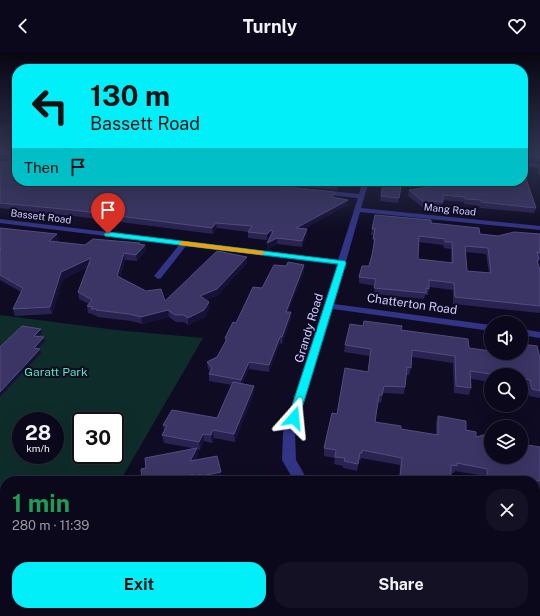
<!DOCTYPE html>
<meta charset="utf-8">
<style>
:root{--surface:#0a081a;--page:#131123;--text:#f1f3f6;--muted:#999aa2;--line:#2a2939;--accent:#00eff8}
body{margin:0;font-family:"Public Sans",sans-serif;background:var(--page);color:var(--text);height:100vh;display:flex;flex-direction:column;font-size:15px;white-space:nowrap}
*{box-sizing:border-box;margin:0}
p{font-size:13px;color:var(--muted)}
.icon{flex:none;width:22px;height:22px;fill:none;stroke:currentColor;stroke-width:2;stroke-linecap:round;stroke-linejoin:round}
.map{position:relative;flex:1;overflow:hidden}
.details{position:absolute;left:0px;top:424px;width:540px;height:140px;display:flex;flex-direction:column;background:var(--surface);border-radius:16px 16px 0 0;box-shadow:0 4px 16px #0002,0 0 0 1px var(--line)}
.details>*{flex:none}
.hud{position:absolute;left:12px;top:12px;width:516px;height:122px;border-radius:16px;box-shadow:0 4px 16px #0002,0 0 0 1px var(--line);background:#00eff8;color:#111;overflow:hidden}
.controls{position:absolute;left:484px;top:264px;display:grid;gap:8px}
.controls a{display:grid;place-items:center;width:44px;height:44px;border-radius:50%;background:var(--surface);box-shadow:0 4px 16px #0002,0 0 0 1px var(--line);font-size:20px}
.speed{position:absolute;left:12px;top:360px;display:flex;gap:8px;font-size:20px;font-weight:700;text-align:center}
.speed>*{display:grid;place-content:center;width:52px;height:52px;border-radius:50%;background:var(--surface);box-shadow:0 4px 16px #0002,0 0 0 1px var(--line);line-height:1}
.speed small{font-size:10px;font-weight:400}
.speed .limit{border:2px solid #111;border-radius:6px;background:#fff;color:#111}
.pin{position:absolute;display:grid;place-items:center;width:34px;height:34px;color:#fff;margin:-41px -17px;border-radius:50% 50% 50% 0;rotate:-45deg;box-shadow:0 0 4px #0007}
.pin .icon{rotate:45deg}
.me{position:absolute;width:44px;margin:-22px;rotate:18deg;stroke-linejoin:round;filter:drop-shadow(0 0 3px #0008)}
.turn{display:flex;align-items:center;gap:14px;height:84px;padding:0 12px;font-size:18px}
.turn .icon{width:52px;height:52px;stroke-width:2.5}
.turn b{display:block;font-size:28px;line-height:34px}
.then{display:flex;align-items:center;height:38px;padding:0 12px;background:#0003;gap:8px;font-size:15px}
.round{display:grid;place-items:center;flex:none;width:42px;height:42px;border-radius:16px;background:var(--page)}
.summary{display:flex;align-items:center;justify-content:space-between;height:68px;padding:0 12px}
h1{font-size:24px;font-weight:700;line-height:30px;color:#1e9e55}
.primary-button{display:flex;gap:8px;margin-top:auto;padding:8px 12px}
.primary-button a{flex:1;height:46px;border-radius:16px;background:var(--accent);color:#111;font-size:16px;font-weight:700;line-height:46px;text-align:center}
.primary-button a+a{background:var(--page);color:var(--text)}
header{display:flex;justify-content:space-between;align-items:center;height:52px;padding:0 12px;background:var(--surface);font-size:18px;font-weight:700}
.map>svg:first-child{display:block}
</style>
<header><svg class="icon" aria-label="back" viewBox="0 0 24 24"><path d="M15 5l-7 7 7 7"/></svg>Turnly<svg class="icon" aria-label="heart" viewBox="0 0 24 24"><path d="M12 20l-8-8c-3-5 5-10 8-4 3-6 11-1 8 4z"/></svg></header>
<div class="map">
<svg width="540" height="564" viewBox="0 0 540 564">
<rect width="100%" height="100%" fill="#0e0b23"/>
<!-- green -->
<path fill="#0e2d2a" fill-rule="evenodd" d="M0,263L116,278L203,286L120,429H5V559H44L41,564H0ZM21,369H55V403H21ZM81,369H115V403H81Z"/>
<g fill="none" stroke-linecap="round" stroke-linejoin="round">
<!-- street -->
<path fill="#323486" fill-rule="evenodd" d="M523,110L540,112V116L523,114Z
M363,129H369L361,156L540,174V178L360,160L334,252L491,273V279L333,257L295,380L296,408L308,429H294L282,408L283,380L337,213L186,194L161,226L158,227L154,224L179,193L0,171V167L338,208L358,146L320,142L317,140L320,138L359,142Z
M521,277L540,280V286L521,283Z
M535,496L540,497V511L535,510Z"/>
</g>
<!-- wall -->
<path fill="#292352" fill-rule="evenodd" d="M0,99H17V108L0,107Z
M523,99H540V110L523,109V110L527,111L525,116L523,117Z
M0,109L17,129L334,146L347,153L304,177H307V183L302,195L277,192L267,197V191L271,184L267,188L248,186V180L217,176L213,182L74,164L0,156Z
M538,112H540V125L537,117Z
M239,129H340L337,138Z
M383,129H402L398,151L380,149Z
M469,129L536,156L534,161L480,156L479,154L464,152V150L443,148L442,155L431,154L430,161L408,144L409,138Z
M431,171L480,182L498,184L540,182V207H539L538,211L540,218V261L453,252V238L429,235L428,243H425L424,247L374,242L375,234L359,231V225L369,214L372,203L374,193H373L374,183H371L372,177ZM418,190L443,193L444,196L451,197V211L418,207ZM466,200L486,202L489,221L467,219Z
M0,176L58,188L57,190L85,193L140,192L145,193L146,199L137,209L125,208L120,225L165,249L247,205V211L217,244L206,248L209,250V256L205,265L188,273L184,270H176L169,265L142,272L131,269L97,265V264L93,263V262L88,261L87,254L89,252L79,247L78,240L88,215L63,227L52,262L15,264L13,257L21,240L0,228Z
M304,213V219L288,260L291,267L282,292L280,291L269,320L249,317L242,332L254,341L235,390L214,386L212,391L204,389L200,398L197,397L198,403L195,408L221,428L216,429H142L146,416L192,396L164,391L162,383L164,379L163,373L217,366L232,333L209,329V322L210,320L208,316L207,310L217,305L225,290V286L236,271L262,236L286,214Z
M363,274L401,278L469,296L540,306V346L529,344L527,335L521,334V323H491V330L471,327V336L469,343L454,341L453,311L412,305L411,316L409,323H406L405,335L404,342L383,341L381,351L378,350L375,370L401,377L436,383V371L438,364L466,378L476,385L491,405L540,395V435H538L537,436H535V429H485L484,424L455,419L454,421H451V429H399L400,413L361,406V408H359L357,419L343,416V414L334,412L335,406L324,404V396L337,362L368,320L370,304L344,300L345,293Z
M414,559H441L463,564H414Z
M527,559H535L540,564H528Z"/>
<!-- shaded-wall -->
<path fill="#161237" d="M527,111L525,116L523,117V112Z
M339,129H340L337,138V133Z
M348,148L347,153L295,182L296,176Z
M216,171L217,176L213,182L212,176Z
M307,177V183L302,195V189Z
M271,178V184L267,188V182Z
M57,182L58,188L50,195L49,189Z
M277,186V192L267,197V191Z
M145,193L146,199L137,209L136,203Z
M124,201L125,208L118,230L117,224Z
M247,205V211L217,244L201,250L200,244Z
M91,206L93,212L63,227L52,262L50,255L61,220Z
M304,213V219L286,266V260Z
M209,250V256L205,265L188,273V266Z
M168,258L169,265L142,272L141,265Z
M291,260V267L282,292V285Z
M41,277L42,281L36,287L34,284Z
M44,285L45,289L35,300L34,296Z
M280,285V291L269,320V313Z
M40,297L41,301L0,345V340Z
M249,310V317L241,335V328Z
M254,334V341L235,390L234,382Z
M213,378L214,386L212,391L211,383Z
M203,382L204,389L200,398L199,390Z
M197,396L198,403L191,417L190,409Z
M221,420V428L216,429H202V424Z
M192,422L193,429H170Z
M201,423L202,429H194L193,424Z"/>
<!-- building -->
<path fill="#3a3565" stroke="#524d7d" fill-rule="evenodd" d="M0,99H17V107V103L0,102Z
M523,99H540V105L523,104V110L527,111L523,112Z
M17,108V129H172L196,131L198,129H228L335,140L332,145L348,148L296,176L307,177L302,189L277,186L267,191L273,180L271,178L267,182L248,180L252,174L216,171L212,176L73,158L0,151V109L15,110Z
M523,118L536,156L481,150V148L465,147V145L443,143V150L431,149V156L409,138L469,129H523Z
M294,129H339L337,133Z
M383,129H402L399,146L381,144Z
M375,163L431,168V171L479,176L480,182L498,184L514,180L540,182V201L537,200L539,208H537L540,218V254L455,245L454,231L429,228V237L426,236V241L374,236L376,227L359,225L362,214H369L372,203L375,187H373L375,177H372ZM419,184L445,187V190H452L453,211L418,207ZM465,194L488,196L491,221L467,219Z
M0,176L57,182L49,189L85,193L93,187L140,191L139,192L145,193L136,203L124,201L117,224L146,239L161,237L165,249L217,199L247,205L217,237L200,244L209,250L204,258L188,266L184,263H175L168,258L141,265L129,262L96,258L97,257H91L93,255L87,254L92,248L78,240L91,206L61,220L50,255L13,257L23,236L0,223V197H1L0,196Z
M288,210L304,213L286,260H291L282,285H280L269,313L249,310L241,328L209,322L212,316L207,310L217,305L227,287L225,286L233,270L236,271L253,235L262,236L274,213L286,214Z
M364,269L402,274L401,278L468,287L469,296L491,299V301H521V292L537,294L540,306V339L532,337L530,328L521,326V323H497L470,319L471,336L456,334L455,304L412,298L411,316L407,315L405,335L384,334L382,343H379L375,370L401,374V377L438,383V364L466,369V378L476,380V385L491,381V405H521V392L540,395V429L506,423L507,429H488L487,417L457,411V414L451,413V429H420L400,425L402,406L362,398V401H360L358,412L344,409L345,406L335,405L336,398L324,396L332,361L337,362L345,316L368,320L371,297L345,293L350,272L363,274Z
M22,274L41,277L34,284L44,285L34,296L40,297L0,340V295Z
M233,330L254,334L234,382L213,378L211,383L203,382L199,390L162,383L167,374L163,373L172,358L217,366Z
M197,396L190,409L217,404L221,420L202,424L201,423L193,424L192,422L190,425L170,429H142L141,417L146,416L145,406Z
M535,544L540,545V564H533V559H535Z
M325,559H388L408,564H324Z
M416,559H441L463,564H416Z"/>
<!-- sky -->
<linearGradient id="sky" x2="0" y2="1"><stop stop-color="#080613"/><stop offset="0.56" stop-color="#303450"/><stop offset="1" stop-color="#303450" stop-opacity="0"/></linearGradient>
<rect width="540" height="178" fill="url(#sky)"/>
<!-- route -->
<path fill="#00eff8" stroke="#009ba1" d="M108,180L345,209L346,211L298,369H290L288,366L338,212L105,184L104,182Z"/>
<!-- slow -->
<path fill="#f59e0b" d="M182,189L262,199L265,201L262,203L180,193L179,191Z"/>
<g text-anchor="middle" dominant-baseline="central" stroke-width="4" stroke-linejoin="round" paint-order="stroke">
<!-- far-street labels -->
<g font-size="10" fill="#cfcdff" stroke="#0e0b23">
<text transform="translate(450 157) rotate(6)">Mang Road</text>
<text transform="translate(41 164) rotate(7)">Bassett Road</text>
</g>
<!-- street labels -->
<g font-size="12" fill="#cfcdff" stroke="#0e0b23">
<text transform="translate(412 252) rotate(8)">Chatterton Road</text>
<text transform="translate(309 276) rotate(-73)">Grandy Road</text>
</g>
<!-- park labels -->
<g font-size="12" fill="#4eeab9" stroke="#0e0b23">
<text x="56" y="320">Garatt Park</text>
</g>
</g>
</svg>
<div class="controls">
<a><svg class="icon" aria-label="sound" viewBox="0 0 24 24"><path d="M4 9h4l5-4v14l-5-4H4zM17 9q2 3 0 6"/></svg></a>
<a><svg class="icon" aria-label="search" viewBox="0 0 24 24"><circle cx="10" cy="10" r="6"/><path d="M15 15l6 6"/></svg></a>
<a><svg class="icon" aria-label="layers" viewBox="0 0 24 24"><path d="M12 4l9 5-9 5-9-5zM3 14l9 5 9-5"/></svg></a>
</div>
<div class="speed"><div>28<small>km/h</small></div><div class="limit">30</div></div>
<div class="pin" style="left:108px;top:182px;background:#d93025"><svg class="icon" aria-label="arrive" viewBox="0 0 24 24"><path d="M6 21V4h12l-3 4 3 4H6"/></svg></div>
<svg class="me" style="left:294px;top:366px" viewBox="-20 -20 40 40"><path d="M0-17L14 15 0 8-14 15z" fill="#00eff8" stroke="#fff" stroke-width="4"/></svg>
<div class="hud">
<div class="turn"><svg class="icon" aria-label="left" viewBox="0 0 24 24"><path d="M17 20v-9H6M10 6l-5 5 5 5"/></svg><div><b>130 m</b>Bassett Road</div></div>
<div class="then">Then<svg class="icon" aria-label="arrive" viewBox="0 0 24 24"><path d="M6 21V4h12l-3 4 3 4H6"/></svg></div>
</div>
<section class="details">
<div class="summary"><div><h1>1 min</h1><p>280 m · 11:39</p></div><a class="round"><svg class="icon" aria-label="close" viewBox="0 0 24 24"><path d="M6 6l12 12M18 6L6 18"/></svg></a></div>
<div class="primary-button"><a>Exit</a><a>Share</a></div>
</section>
</div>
